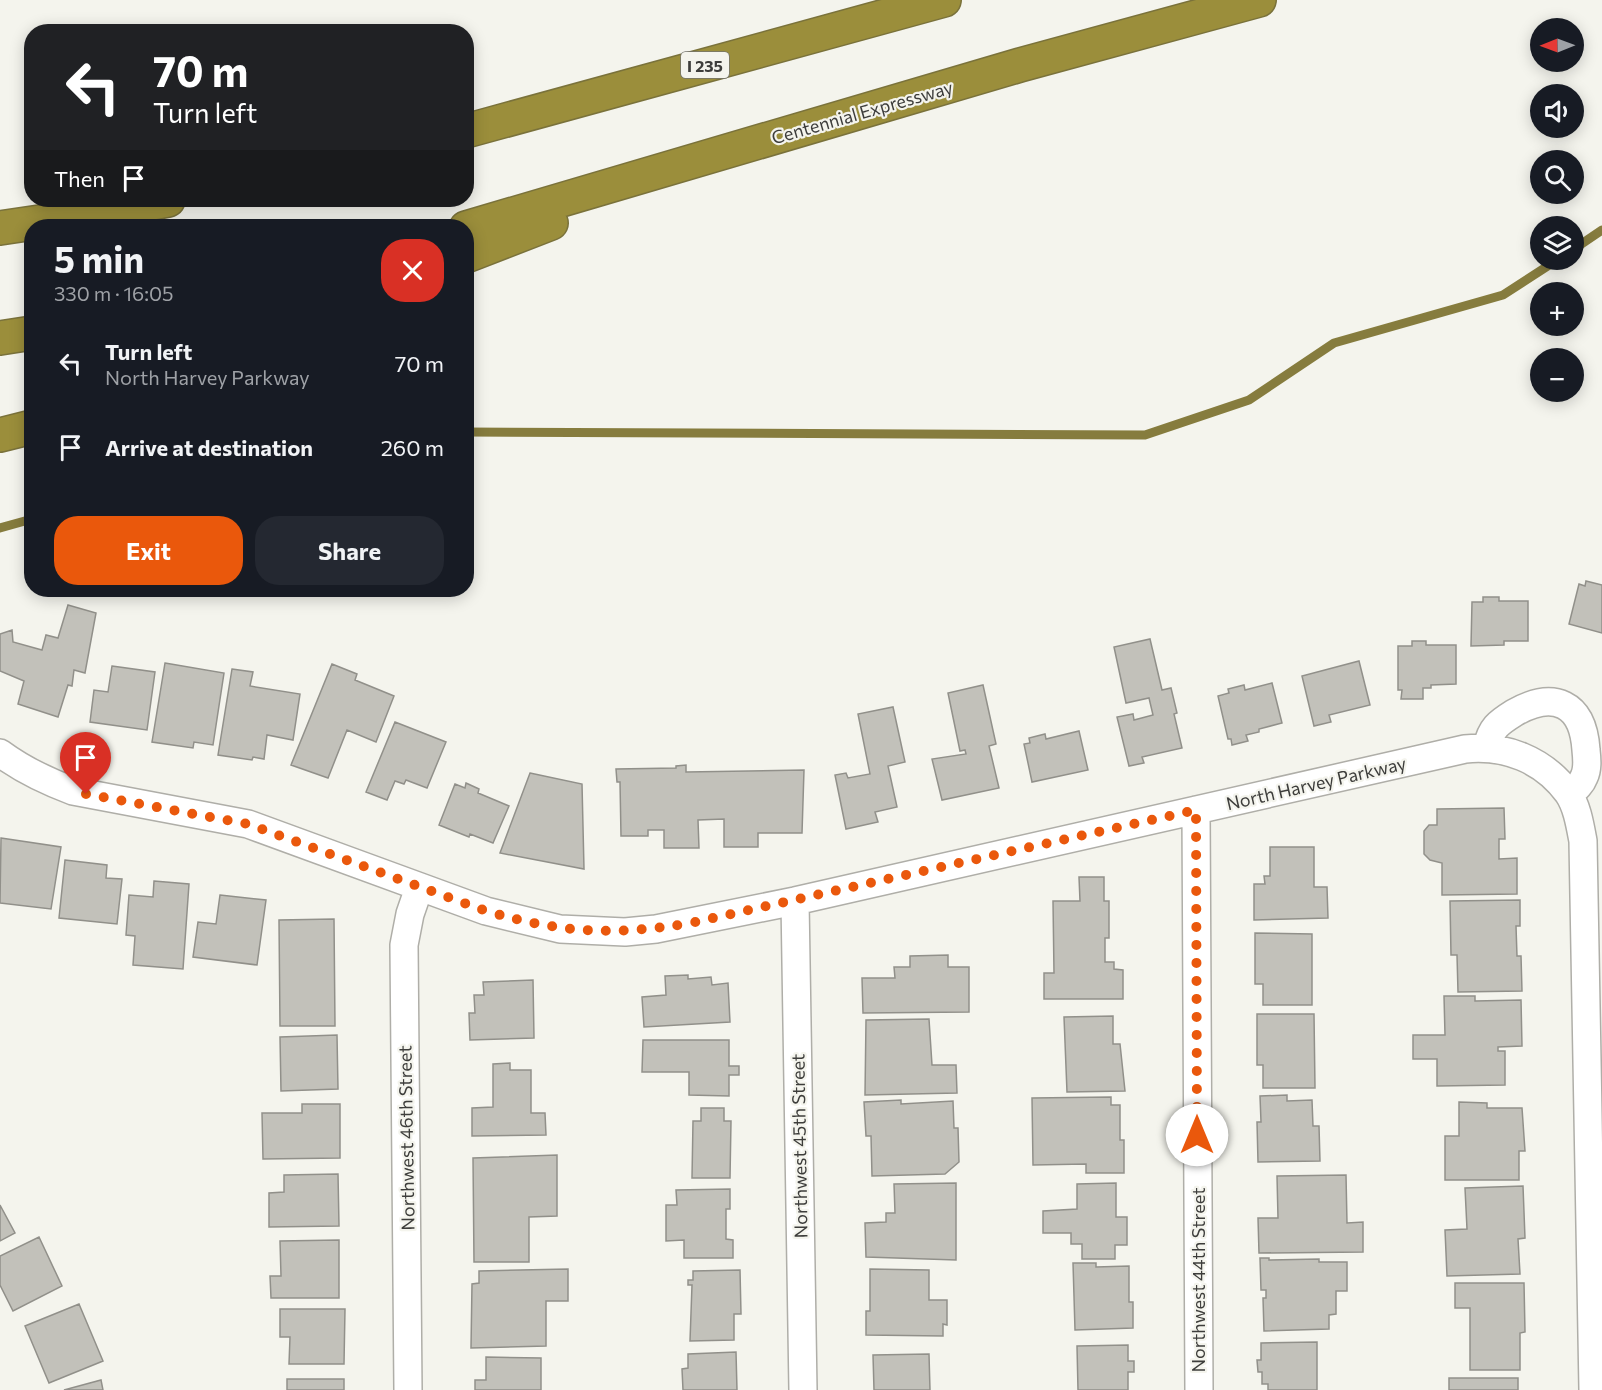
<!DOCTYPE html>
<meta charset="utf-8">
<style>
:root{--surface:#171b24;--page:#242831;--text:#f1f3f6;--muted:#9ea1a6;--accent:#ea580c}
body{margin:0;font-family:Commissioner,sans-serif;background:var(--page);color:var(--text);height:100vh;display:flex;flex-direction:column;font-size:22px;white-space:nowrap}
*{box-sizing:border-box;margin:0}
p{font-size:20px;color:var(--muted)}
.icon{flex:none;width:33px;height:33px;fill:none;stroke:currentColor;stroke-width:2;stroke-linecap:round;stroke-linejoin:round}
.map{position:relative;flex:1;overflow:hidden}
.drawer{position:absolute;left:24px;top:219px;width:450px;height:378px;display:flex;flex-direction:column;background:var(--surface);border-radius:24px;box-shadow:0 3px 15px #0003}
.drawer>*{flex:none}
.top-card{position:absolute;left:24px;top:24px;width:450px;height:183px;border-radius:24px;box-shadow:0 3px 15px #0003;background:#202124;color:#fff;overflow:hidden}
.needle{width:39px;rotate:269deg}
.tools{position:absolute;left:1530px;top:18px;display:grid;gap:12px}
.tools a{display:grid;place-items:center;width:54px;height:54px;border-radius:50%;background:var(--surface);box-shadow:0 3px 15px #0003;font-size:30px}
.pin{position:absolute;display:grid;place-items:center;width:51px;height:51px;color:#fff;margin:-62px -26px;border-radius:50% 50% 50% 0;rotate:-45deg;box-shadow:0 0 6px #0007}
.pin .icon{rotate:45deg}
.me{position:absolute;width:66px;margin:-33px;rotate:0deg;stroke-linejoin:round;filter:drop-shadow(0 0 4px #0008)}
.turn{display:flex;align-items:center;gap:21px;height:126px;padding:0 30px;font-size:27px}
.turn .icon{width:78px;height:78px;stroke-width:2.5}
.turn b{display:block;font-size:42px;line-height:51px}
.then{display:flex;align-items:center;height:57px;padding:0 30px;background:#0003;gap:12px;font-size:22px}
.round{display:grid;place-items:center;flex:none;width:63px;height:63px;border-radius:24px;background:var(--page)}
.head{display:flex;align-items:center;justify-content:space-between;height:102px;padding:0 30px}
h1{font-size:36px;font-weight:700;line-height:45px}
.action{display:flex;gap:12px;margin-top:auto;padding:12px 30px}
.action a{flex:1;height:69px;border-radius:24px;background:var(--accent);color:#fff;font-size:24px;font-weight:700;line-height:69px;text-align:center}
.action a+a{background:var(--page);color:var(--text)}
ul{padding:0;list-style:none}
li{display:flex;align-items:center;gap:18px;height:84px;padding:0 30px}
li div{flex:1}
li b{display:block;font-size:22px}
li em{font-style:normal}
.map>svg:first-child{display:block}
</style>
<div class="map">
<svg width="1602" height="1390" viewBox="0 0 1602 1390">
<rect width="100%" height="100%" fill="#f4f4ed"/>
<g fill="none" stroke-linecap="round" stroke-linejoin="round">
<!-- stream -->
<path stroke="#867c3e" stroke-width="9" d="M1574,249L1602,230
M466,432L1145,435L1249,400L1334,343L1503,295L1557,260
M0,528L32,519"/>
</g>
<!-- building -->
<path fill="#c2c1ba" stroke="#91908a" stroke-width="1.5" d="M1586,581L1602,585V633L1569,624L1579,584L1585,586Z
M1483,597H1499V601H1528V641H1504V645L1471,646L1472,602H1483Z
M68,605L96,613L85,673L74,670L72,686L68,685L58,717L18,704L24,681L0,671V634L12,630L13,642L42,650L46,635L58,638Z
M1150,639L1162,690L1171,688L1177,713L1174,714L1182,748L1142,757L1144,763L1129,766L1117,717L1133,714L1134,720L1153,715L1149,698L1126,703L1114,647Z
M1412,641H1426V645H1456V684L1431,685V688H1423V699H1401L1402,690H1398V646H1412Z
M1359,661L1370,705L1329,715L1331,722L1314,726L1302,676Z
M165,663L224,673L213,745L194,742L193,748L152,742Z
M332,664L357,674L355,680L394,696L376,742L347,730L328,778L291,765Z
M112,666L155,672L147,730L90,722L94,690L108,692Z
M232,669L253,672L250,686L300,694L293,740L267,735L264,759L253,757L252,760L218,755Z
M1272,683L1282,723L1259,729V732L1246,735L1248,741L1232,745L1231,739H1228L1218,696L1229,693L1228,689L1244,685L1245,690Z
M983,685L996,744L989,746L999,788L942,800L932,759L966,754L965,750L960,751L948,693Z
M893,707L905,762L888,766L897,807L875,812L878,822L846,829L835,775L846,773L848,778L870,774L858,714Z
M395,722L446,742L427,788L406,780L404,784L395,781L387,800L366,792Z
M1079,731L1088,770L1032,782L1024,744L1030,743L1029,738L1045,734L1046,739Z
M686,765V772L804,770L802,833H758V847H724V819L698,820L699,848H664V830H648V836H621L620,782H617L616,769L676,768V766Z
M530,773L582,784L584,869L500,853Z
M466,783L479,789L478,793L509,806L493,843L470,834L469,837L439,825L455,784L465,788Z
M1504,808L1505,839H1499V859L1517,858V894L1442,895V863L1430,860L1424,854V831L1429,825H1437V809Z
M1,838L61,847L51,909L0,903Z
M1270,847H1314V887H1327L1328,918L1254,920V884H1265L1264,876H1270Z
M65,860L107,865L106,878L122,879L117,924L59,918Z
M1079,877H1104V901H1109V938H1105V962H1114V969L1123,970V999H1044V973H1054L1053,901H1080Z
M154,881L189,884L183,969L133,965L135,936L126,935L129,895L153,897Z
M220,895L266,900L257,965L193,957L198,922L216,924Z
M1520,900V926H1516L1517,956H1521L1522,991L1458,992L1457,955H1451L1450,901Z
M334,919L335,1026H280L279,920Z
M1255,933L1312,934V1005H1263V984H1255Z
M948,955V967H969V1012L863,1013L862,978H895L894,967H910V956Z
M688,975V979L711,977L712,985L728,983L730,1022L644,1027L642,997L666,995L665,976Z
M533,980L534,1038L470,1040L469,1013H475L474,995H484L483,982Z
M1444,996H1475V1001L1521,1000L1522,1046L1498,1047V1051H1505V1085L1437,1086V1059H1413V1035H1445Z
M1257,1014H1314L1315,1088H1263V1065H1257Z
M1113,1016V1044H1120L1125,1091L1067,1092L1064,1017Z
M929,1019L932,1065H956L957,1093L865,1095L866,1020Z
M337,1035L338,1089L281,1091L280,1037Z
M643,1040H729V1066H739V1075H729V1096L689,1095V1072H642Z
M510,1063V1070H531V1113H545L546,1135L472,1136V1108L493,1107V1064Z
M1287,1095V1101L1312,1100L1313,1126H1319L1320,1161L1258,1162L1257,1122H1261L1260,1096Z
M1111,1097V1105H1120V1140H1124V1173H1086V1164L1033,1165L1032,1098Z
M901,1100V1104L953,1101L954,1128H958L959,1162L945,1174L872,1176L871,1136H866L864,1102Z
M1459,1102L1487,1103V1108H1522L1525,1151H1519V1180H1445V1136H1459Z
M302,1104H340V1158L263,1159L262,1113H302Z
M701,1108H724V1121H731L730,1178H692L693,1121H701Z
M557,1155V1216L529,1217V1262H474L473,1158Z
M338,1174L339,1226L269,1227V1193L284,1192V1175Z
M1346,1175L1347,1223L1363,1222V1252L1259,1253L1258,1218H1278L1277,1176Z
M956,1183V1260L866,1257L865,1223L886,1222V1213H895L894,1184Z
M1116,1183V1217H1127V1245H1115V1259H1082V1244H1071V1233H1043V1211L1077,1209V1184Z
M1523,1186L1525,1238L1518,1239L1520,1274L1447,1276L1445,1230L1467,1229L1465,1188Z
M730,1189V1209H726V1239L733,1240V1258H684V1240L666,1241V1205H677L676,1190Z
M0,1205L15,1233L0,1241Z
M39,1237L62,1286L13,1311L0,1285V1256Z
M339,1240V1298H271L270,1276H281L280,1241Z
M1260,1258H1269V1260L1319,1259V1262H1347V1291H1336V1314L1329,1315V1329L1264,1331L1263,1298H1266V1290H1261Z
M1073,1263H1096V1267L1129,1266V1302H1133V1328L1075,1330Z
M568,1269V1301H546V1346L471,1348L472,1284L479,1283V1271Z
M870,1269L929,1270V1300H947V1325L943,1324V1336L866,1335V1311H870Z
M740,1270L741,1314H734V1340L690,1341L692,1285H688V1280H693V1271Z
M1455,1283H1524L1525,1332L1520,1333V1370H1470V1308H1455Z
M79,1304L103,1361L49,1383L25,1326Z
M280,1309H345L344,1364H289L290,1337H280Z
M1317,1342V1390H1268V1384H1262V1372H1258L1257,1360H1261V1343Z
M1128,1345V1361H1134V1372H1128V1390H1078L1077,1346Z
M736,1352L737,1390H683L682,1369L688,1368V1354Z
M929,1354L930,1390H874L873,1355Z
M486,1357L541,1358V1390H475V1380H486Z
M1449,1378H1518V1390H1449Z
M287,1379H344V1390H287Z
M101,1380L103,1390H64Z"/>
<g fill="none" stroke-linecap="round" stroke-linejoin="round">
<!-- street casing -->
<g stroke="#afaea8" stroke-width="30">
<path id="street" d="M1487,747C1491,728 1498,723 1514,713C1554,690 1583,703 1586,750C1587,759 1588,769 1584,777C1581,785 1575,789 1569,794
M0,753C23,770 46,781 73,791L248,824L486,911L560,929L625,932L656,929L795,901L1465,749C1505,745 1543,759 1568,793C1577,806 1580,825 1583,841L1593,1390
M1196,810L1199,1390
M795,901L803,1390
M408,1390L404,945L410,914L419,888"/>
</g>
<!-- highway casing -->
<g stroke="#7a723b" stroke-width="36">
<path id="highway" d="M466,131L944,0
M0,228L94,214L168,200
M466,228L1020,65L1259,0
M466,256L551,223
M0,338L32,333
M0,435L32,427"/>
</g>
<!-- street -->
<use href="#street" stroke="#fff" stroke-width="27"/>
<!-- highway -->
<use href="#highway" stroke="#9b8e3b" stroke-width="33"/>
</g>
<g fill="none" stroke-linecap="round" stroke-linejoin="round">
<!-- route -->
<path stroke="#ea580c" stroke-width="10" stroke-dasharray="0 18" d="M86,794L248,824L486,911C561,933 613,936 691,923L1196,810L1197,1135"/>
</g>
<g text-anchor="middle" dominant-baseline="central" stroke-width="4.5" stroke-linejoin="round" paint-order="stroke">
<!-- shield labels -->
<rect fill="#f4f4ed" stroke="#747470" stroke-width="1.5" x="681" y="52" width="48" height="26" rx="4.5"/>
<g font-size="16" font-weight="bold" fill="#3d3d3b">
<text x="705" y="65">I 235</text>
</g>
<!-- street labels -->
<g font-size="18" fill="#3d3d3b" stroke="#f4f4ed">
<text transform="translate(862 112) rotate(-16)">Centennial Expressway</text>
<text transform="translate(1316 783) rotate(-13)">North Harvey Parkway</text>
<text transform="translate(406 1138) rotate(-91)">Northwest 46th Street</text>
<text transform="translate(799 1146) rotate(-91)">Northwest 45th Street</text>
<text transform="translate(1198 1280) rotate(-90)">Northwest 44th Street</text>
</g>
</g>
</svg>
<div class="tools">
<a><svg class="needle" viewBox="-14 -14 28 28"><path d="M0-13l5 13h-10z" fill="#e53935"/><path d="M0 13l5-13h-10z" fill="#9ea1a6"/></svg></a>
<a><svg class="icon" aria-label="sound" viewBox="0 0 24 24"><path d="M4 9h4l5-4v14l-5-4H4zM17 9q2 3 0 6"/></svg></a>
<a><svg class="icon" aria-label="search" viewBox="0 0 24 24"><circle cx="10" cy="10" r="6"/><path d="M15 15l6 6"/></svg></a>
<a><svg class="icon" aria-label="layers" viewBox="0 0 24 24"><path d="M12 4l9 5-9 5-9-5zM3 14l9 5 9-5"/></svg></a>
<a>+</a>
<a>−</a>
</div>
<div class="pin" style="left:86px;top:794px;background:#d93025"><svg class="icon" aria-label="arrive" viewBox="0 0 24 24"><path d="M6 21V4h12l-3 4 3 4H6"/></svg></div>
<svg class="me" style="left:1197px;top:1135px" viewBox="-20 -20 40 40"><circle r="19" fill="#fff"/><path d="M0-13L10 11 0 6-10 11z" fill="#ea580c"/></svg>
<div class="top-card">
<div class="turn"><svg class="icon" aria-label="left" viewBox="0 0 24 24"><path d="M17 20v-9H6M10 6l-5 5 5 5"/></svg><div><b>70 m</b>Turn left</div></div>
<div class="then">Then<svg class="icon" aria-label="arrive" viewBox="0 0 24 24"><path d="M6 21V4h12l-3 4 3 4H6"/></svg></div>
</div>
<section class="drawer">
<div class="head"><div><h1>5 min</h1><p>330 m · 16:05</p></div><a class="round" style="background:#d93025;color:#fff"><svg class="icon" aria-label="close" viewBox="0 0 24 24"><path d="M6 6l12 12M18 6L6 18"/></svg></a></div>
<ul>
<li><svg class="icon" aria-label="left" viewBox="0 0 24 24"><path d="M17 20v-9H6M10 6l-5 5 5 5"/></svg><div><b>Turn left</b><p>North Harvey Parkway</p></div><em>70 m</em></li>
<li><svg class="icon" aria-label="arrive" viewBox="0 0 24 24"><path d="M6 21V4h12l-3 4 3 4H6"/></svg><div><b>Arrive at destination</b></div><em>260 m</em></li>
</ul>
<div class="action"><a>Exit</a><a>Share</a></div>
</section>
</div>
